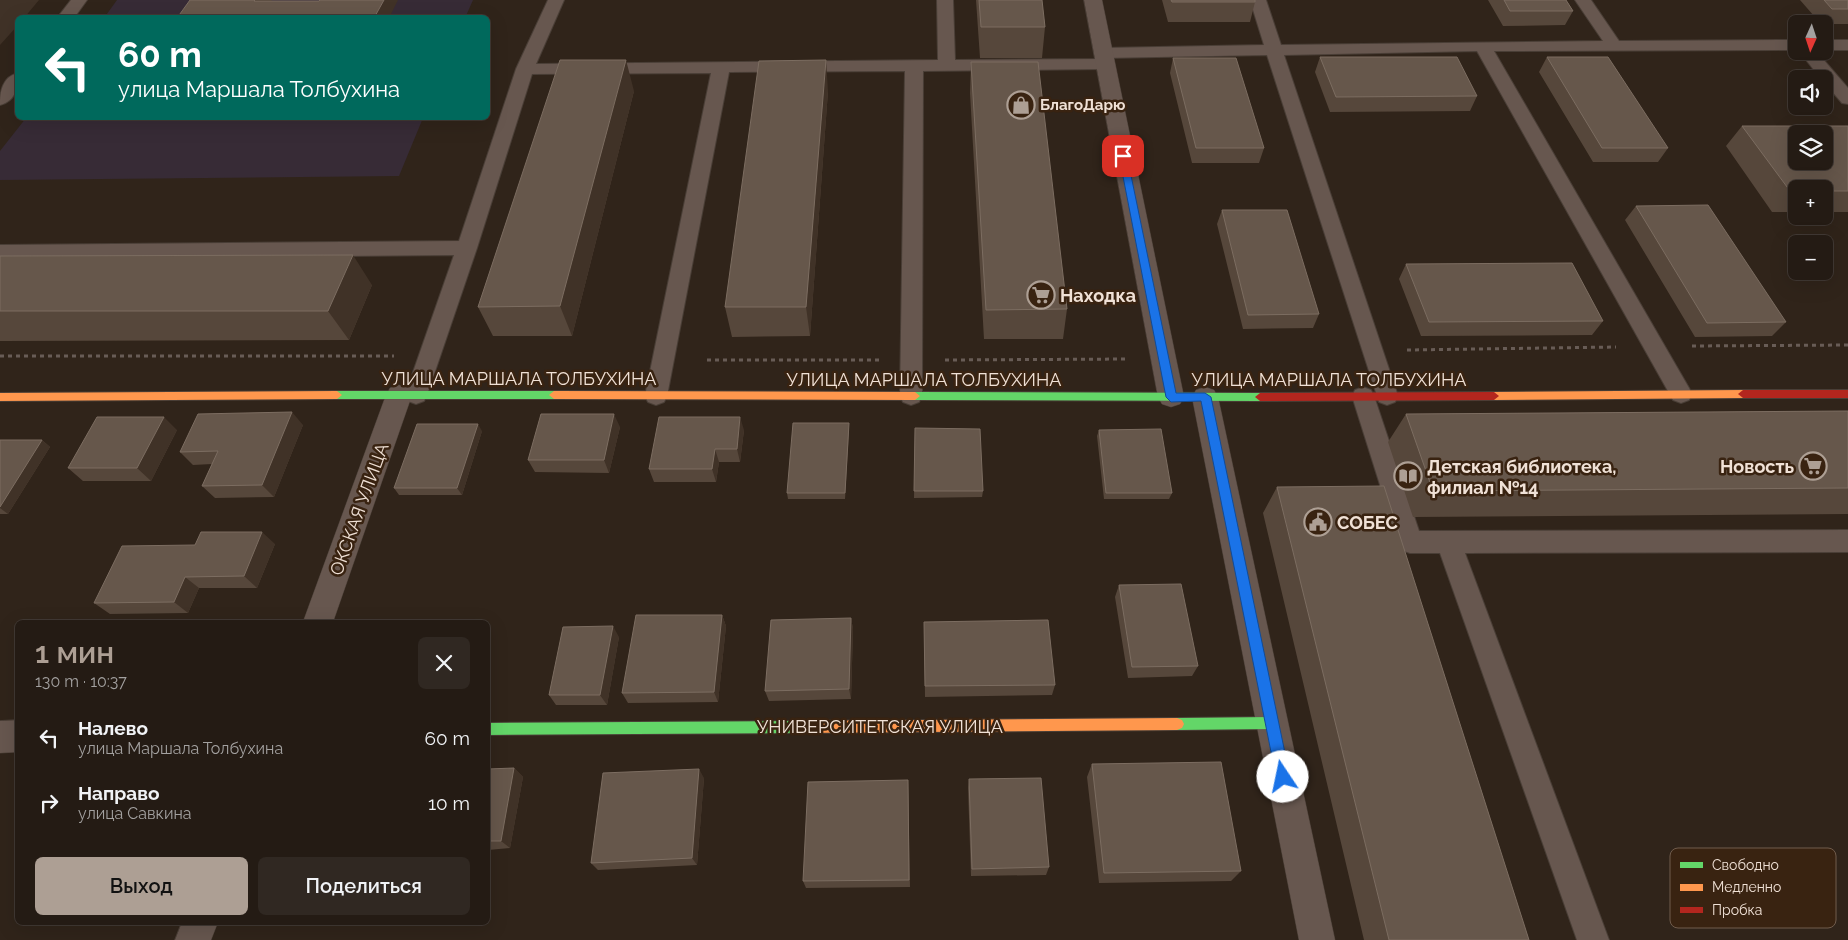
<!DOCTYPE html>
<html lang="ru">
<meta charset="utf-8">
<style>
:root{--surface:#241b14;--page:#302822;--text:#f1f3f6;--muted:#a3a1a0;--line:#413934;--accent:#ad9f94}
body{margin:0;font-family:Raleway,sans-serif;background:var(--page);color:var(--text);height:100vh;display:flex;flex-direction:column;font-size:19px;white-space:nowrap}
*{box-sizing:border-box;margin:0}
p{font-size:16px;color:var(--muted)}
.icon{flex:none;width:28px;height:28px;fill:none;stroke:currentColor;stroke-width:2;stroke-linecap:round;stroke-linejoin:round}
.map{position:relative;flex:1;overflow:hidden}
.sheet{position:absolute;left:15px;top:620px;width:475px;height:305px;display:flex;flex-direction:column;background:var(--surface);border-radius:8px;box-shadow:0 5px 20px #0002,0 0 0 1px var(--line)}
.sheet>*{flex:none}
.banner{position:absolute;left:15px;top:15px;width:475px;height:105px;border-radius:8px;box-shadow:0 5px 20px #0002,0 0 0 1px var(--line);background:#00695c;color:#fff;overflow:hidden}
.needle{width:32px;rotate:183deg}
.controls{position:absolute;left:1788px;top:15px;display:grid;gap:10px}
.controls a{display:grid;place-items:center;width:45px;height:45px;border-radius:8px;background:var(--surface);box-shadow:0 5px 20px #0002,0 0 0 1px var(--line);font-size:25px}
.pin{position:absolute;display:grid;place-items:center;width:42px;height:42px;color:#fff;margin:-21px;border-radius:10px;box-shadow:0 2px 8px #0006}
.me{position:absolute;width:55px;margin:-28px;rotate:349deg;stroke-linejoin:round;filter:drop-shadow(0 0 4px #0008)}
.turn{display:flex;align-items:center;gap:18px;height:105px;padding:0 20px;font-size:22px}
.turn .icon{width:65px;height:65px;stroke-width:2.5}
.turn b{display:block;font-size:35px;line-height:42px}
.round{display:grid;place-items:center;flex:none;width:52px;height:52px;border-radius:8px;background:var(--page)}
.summary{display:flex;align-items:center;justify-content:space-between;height:85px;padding:0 20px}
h1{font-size:30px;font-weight:600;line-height:38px;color:var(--accent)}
.cta{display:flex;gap:10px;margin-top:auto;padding:10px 20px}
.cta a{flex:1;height:58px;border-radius:8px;background:var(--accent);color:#111;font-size:20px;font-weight:600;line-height:58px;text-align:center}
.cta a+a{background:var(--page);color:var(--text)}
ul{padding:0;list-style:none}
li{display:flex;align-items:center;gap:15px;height:65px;padding:0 20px}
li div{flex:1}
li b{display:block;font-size:19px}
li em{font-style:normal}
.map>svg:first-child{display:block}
</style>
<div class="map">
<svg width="1848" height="940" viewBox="0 0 1848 940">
<rect width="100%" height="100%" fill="#30241a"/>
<!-- education -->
<path fill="#372b36" d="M117,0H473L465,18H104Z
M26,118H423L399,176L0,180V151Z"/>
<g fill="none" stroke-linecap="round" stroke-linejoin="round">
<!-- lane casing -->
<g stroke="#493e36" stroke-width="2">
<path id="lane" d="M71,0H87L74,18H57Z
M548,0H564L536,64L938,60L937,0H953L955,60L1105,59L1111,60L1114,64L1111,68L1105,69L923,71L922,396L919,402L911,405L903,402L900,396L905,71L729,72L667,396L664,402L656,405L648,402L645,396L711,73L532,74L477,248L427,395L424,401L416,404L408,401L405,395L454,255L0,259V245L459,241L516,69Z
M1250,0H1266L1281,45L1603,41L1575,0H1591L1619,41L1796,40V50L1494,51L1689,388L1692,394L1689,400L1681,403L1673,400L1477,51L1284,55L1398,396L1395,402L1387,405L1379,402L1267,55L1103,58L1097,57L1094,53L1097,49L1103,48L1264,45Z
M1824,40H1848V50H1824Z
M1799,51H1816L1848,88V104L1842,103L1824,82V79H1821Z
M18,73C18,87 16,101 0,105C0,92 2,77 18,73Z
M1363,387L1371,390L1374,396L1419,531L1848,530V552L1465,553L1609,940H1577L1440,553H1410L1401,550L1398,542L1352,396L1355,390Z"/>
</g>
<!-- street casing -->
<g stroke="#493e36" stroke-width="1">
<path id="street" d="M1084,0H1102L1184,397L1180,404L1171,407L1162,404L1158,397Z
M399,385L408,388L412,395L333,622H303L386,395L390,388Z
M1205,387L1214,390L1218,397L1335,940H1299L1192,397L1196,390Z
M18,720V752L0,753V721Z
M182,922H218L211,940H175Z"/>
</g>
<!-- fast casing -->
<g stroke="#493e36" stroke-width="2">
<path id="fast" d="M337,391H554L559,395L554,399H337L332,395Z
M915,392L1260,393L1265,397L1260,401L915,400L910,396Z
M1272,717L1277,719L1279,723L1277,727L1272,729L1177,730L1172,728L1170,724L1172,720L1177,718Z
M797,721L802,723L804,727L802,731L797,733L488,735V723Z"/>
</g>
<!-- slow casing -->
<g stroke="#493e36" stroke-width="2">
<path id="slow" d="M1743,390L1748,394L1743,398L1494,400L1489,396L1494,392Z
M337,391L342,395L337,399L0,401V393Z
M554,391L915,392L920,396L915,400L554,399L549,395Z
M1177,718L1182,720L1184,724L1182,728L1177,730L797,733L792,731L790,727L792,723L797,721Z"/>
</g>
<!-- jam casing -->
<g stroke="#493e36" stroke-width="2">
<path id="jam" d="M1743,390H1848V398H1743L1738,394Z
M1494,392L1499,396L1494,400L1260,401L1255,397L1260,393Z"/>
</g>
<!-- path -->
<path stroke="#685c56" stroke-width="3" stroke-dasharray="4 4" stroke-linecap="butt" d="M1692,346L1848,345
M1407,350L1616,347
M0,356H394
M707,360H879
M945,360L1129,359"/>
<!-- lane -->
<use href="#lane" fill="#67574f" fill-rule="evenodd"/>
<!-- street -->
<use href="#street" fill="#67574f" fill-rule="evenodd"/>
<!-- fast -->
<use href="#fast" fill="#63d668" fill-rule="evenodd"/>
<!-- slow -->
<use href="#slow" fill="#ff974d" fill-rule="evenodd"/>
<!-- jam -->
<use href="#jam" fill="#b3261e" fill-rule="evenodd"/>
</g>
<!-- wall -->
<path fill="#56473b" d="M976,0H1042L1045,27L1042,58H980Z
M1162,0H1255V2L1250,22H1168Z
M1488,0H1566L1573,11L1565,25L1503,26Z
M1800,0H1848V24H1821Z
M1320,57L1477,96L1470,111L1330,112L1315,72Z
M1547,57L1668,148L1658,162H1593L1539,72Z
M1173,58L1264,148L1259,163H1192L1170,73Z
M971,62L1067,309L1063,339H984L970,93Z
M634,91L572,336H493L478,307Z
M828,91L810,336L732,337L725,307Z
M1742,126H1848V212H1824V189H1796V212H1772L1726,146Z
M1636,206L1786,322L1772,336L1695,337L1625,220Z
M1222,210L1319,314L1313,328L1243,329L1217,224Z
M0,256L372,285L349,340L0,341Z
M1406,264L1603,321L1592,335L1421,336L1399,279Z
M1848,411V514L1413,517L1388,442L1406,414Z
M303,425L274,497L215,498L202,486L212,464L193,465L180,452Z
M620,427L609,473L535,472L528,460Z
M915,428L983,491L982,497L914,498Z
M177,430L151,481H83L68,468Z
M744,430L740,462H719L716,482H654L649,469Z
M849,430L845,499H788L787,493Z
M1099,430L1172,493L1169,499H1104L1097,436Z
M482,431L462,495H399L394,488Z
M0,440H42L50,447L8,514H0Z
M1277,487L1529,940H1364L1263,513Z
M275,544L257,588H199L188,613L110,614L94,603Z
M1119,585L1198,666L1192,676L1128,678L1115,597Z
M722,615L726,626L718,702L628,703L622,693Z
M851,618L853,629L851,699L769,701L765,691Z
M924,622L1055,685L1052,695L925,697Z
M619,637L607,705H556L549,695Z
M1092,764L1241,871L1231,881L1099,883L1087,777Z
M514,768L523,777L510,848L488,850V769Z
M704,778L697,865L598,870L591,863Z
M969,779L1049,867L1046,875L971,876L968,788Z
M908,780L910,887L806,888L803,881Z"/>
<!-- shaded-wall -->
<path fill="#403227" d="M0,0H39L24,18H18V25L0,45Z
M255,0H272L262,16L254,1Z
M384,0H398L389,18H374Z
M626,60L634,91L572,336L560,306Z
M826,60L828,91L810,336L806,307Z
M353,255L372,285L349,340L328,311Z
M292,412L303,425L274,497L262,485Z
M614,414L620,427L609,473L604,460Z
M164,417L177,430L151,481L137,468Z
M740,417L744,430L740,462L737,449Z
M849,423V430L845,499V493Z
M478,424L482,431L462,495L457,488Z
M42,440L50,447L8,514L0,508V507Z
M715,449L719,462L716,482L712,469Z
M262,532L275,544L257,588L244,576Z
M185,577L199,588L188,613L174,602Z
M722,615L726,626L718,702L714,692Z
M851,618L853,629L851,699L849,689Z
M613,626L619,637L607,705L600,695Z
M514,768L523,777L510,848L501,841Z
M699,769L704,778L697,865L692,858Z"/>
<!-- building -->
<path fill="#66574b" stroke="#7c6d61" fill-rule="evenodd" d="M190,0H255L254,1H319L320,0H384L374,18H177Z
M979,0H1042L1045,27H981Z
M1171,0H1255V2H1172Z
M1504,0H1566L1573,11H1510Z
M1824,0H1848V9H1832Z
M1320,57H1457L1477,96L1336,97Z
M1547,57H1608L1668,148H1602Z
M1173,58H1236L1264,148H1196Z
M560,60H626L560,306L478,307Z
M826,60L806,307H725L759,61Z
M971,62H1038L1067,309L986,310Z
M1742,126H1848V191H1824V189H1796V191H1790ZM1796,134H1824V161H1796Z
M1708,205L1786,322L1707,323L1636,206Z
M1222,210H1287L1319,314L1248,315Z
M353,255L328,311H0V256Z
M1572,263L1603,321L1429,322L1406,264Z
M1848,411V488L1433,491L1406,414Z
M292,412L262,485L202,486L218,451L180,452L198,414Z
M541,414H614L604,460H528Z
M97,417H164L137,468H68Z
M659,417H740L737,449H715L712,469H649Z
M793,423H849L845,493H787Z
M417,424H478L457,488H394Z
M915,428L980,429L983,491H914Z
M1161,429L1172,493H1106L1099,430Z
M0,440H42L0,507Z
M1384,486L1529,940H1389L1277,487Z
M201,532H262L244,576L185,577L174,602L94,603L122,546L195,545Z
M1181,584L1198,666L1132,667L1119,585Z
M636,615H722L714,692L622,693Z
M851,618L849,689L765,691L771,620Z
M1048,620L1055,685L925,686L924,622Z
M613,626L600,695H549L563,627Z
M1221,762L1241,871L1104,873L1092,764Z
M514,768L501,841H488V769Z
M699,769L692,858L591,863L603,773Z
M1041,778L1049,867L972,869L969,779Z
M908,780L909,880L803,881L808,782Z"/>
<!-- route -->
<path fill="#1a73e8" stroke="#114b97" d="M1123,153L1127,156L1176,393H1205L1211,397L1290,777L1288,782L1283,784L1278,782L1276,777L1201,401L1171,402L1166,397L1119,156Z"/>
<!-- icons -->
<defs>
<g id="shop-ring" transform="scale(1.4375)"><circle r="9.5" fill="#392311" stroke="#ad9f94" stroke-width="1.5"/><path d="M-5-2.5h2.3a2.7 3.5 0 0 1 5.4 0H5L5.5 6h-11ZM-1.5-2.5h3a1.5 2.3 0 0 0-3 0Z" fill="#ad9f94"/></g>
<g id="supermarket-ring" transform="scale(1.4375)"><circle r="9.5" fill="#392311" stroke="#ad9f94" stroke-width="1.5"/><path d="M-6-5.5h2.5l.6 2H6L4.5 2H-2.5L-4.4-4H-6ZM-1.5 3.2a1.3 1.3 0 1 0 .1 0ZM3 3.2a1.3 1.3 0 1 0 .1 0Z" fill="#ad9f94"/></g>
<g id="library-ring" transform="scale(1.4375)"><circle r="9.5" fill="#392311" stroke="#ad9f94" stroke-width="1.5"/><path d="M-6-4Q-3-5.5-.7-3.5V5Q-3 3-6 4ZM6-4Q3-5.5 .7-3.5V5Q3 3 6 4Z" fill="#ad9f94"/></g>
<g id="civic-ring" transform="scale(1.4375)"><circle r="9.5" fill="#392311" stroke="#ad9f94" stroke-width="1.5"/><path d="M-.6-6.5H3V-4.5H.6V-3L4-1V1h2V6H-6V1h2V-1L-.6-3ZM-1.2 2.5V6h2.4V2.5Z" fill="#ad9f94"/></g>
</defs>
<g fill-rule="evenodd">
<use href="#shop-ring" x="1021" y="105"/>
<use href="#supermarket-ring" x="1041" y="295"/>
<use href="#supermarket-ring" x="1813" y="466"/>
<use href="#library-ring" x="1408" y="476"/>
<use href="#civic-ring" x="1318" y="522"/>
</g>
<g text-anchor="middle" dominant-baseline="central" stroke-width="5" stroke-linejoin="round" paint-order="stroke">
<!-- far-poi labels -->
<g font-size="15" font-weight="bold" fill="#f0e1d6" stroke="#392311" text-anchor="start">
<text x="1040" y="105">БлагоДарю</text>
</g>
<!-- poi labels -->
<g font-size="18" font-weight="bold" fill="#f0e1d6" stroke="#392311" text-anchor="start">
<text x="1060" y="295">Находка</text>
<text x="1427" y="466">Детская библиотека,<tspan x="1427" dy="21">филиал №14</tspan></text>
<text x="1794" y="466" text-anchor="end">Новость</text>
<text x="1337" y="522">СОБЕС</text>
</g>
<!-- street labels -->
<g font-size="18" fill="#f0e1d6" stroke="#392311">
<text x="519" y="378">УЛИЦА МАРШАЛА ТОЛБУХИНА</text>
<text x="924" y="379">УЛИЦА МАРШАЛА ТОЛБУХИНА</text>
<text x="1329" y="379">УЛИЦА МАРШАЛА ТОЛБУХИНА</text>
<text transform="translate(359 509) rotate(-70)">ОКСКАЯ УЛИЦА</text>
<text x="880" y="726">УНИВЕРСИТЕТСКАЯ УЛИЦА</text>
</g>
</g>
<!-- legend -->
<rect x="1670" y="848" width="166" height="80" rx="8" fill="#392311" stroke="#705c4c" stroke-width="1"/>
<rect x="1680" y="862" width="23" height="6" fill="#63d668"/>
<rect x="1680" y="884" width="23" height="7" fill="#ff974d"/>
<rect x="1680" y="907" width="23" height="6" fill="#b3261e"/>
<g font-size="14" fill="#f0e1d6">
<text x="1712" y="870">Свободно</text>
<text x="1712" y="892">Медленно</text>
<text x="1712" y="915">Пробка</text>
</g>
</svg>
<div class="controls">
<a><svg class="needle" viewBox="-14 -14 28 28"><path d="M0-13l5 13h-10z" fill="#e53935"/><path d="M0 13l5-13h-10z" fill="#a3a1a0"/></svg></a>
<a><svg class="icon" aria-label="sound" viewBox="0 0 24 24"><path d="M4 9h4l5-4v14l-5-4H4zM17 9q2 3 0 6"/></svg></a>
<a><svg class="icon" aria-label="layers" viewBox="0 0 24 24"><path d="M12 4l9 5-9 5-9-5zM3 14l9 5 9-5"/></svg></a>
<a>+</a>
<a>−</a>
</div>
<div class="pin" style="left:1123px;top:156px;background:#d93025"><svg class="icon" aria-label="arrive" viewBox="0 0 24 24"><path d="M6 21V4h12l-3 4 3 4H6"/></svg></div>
<svg class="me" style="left:1283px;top:777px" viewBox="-20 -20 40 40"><circle r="19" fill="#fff"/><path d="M0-13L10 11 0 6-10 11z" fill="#1a73e8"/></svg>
<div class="banner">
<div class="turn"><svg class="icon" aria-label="left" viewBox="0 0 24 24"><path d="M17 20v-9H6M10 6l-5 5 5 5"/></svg><div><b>60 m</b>улица Маршала Толбухина</div></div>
</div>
<section class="sheet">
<div class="summary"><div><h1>1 мин</h1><p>130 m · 10:37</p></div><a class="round"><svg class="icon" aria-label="close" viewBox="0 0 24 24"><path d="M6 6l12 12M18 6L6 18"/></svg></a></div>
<ul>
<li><svg class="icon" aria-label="left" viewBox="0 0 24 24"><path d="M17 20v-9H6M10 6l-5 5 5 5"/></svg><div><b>Налево</b><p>улица Маршала Толбухина</p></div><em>60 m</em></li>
<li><svg class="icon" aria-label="right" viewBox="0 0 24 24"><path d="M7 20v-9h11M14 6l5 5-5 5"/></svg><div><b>Направо</b><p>улица Савкина</p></div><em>10 m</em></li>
</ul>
<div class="cta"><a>Выход</a><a>Поделиться</a></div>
</section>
</div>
